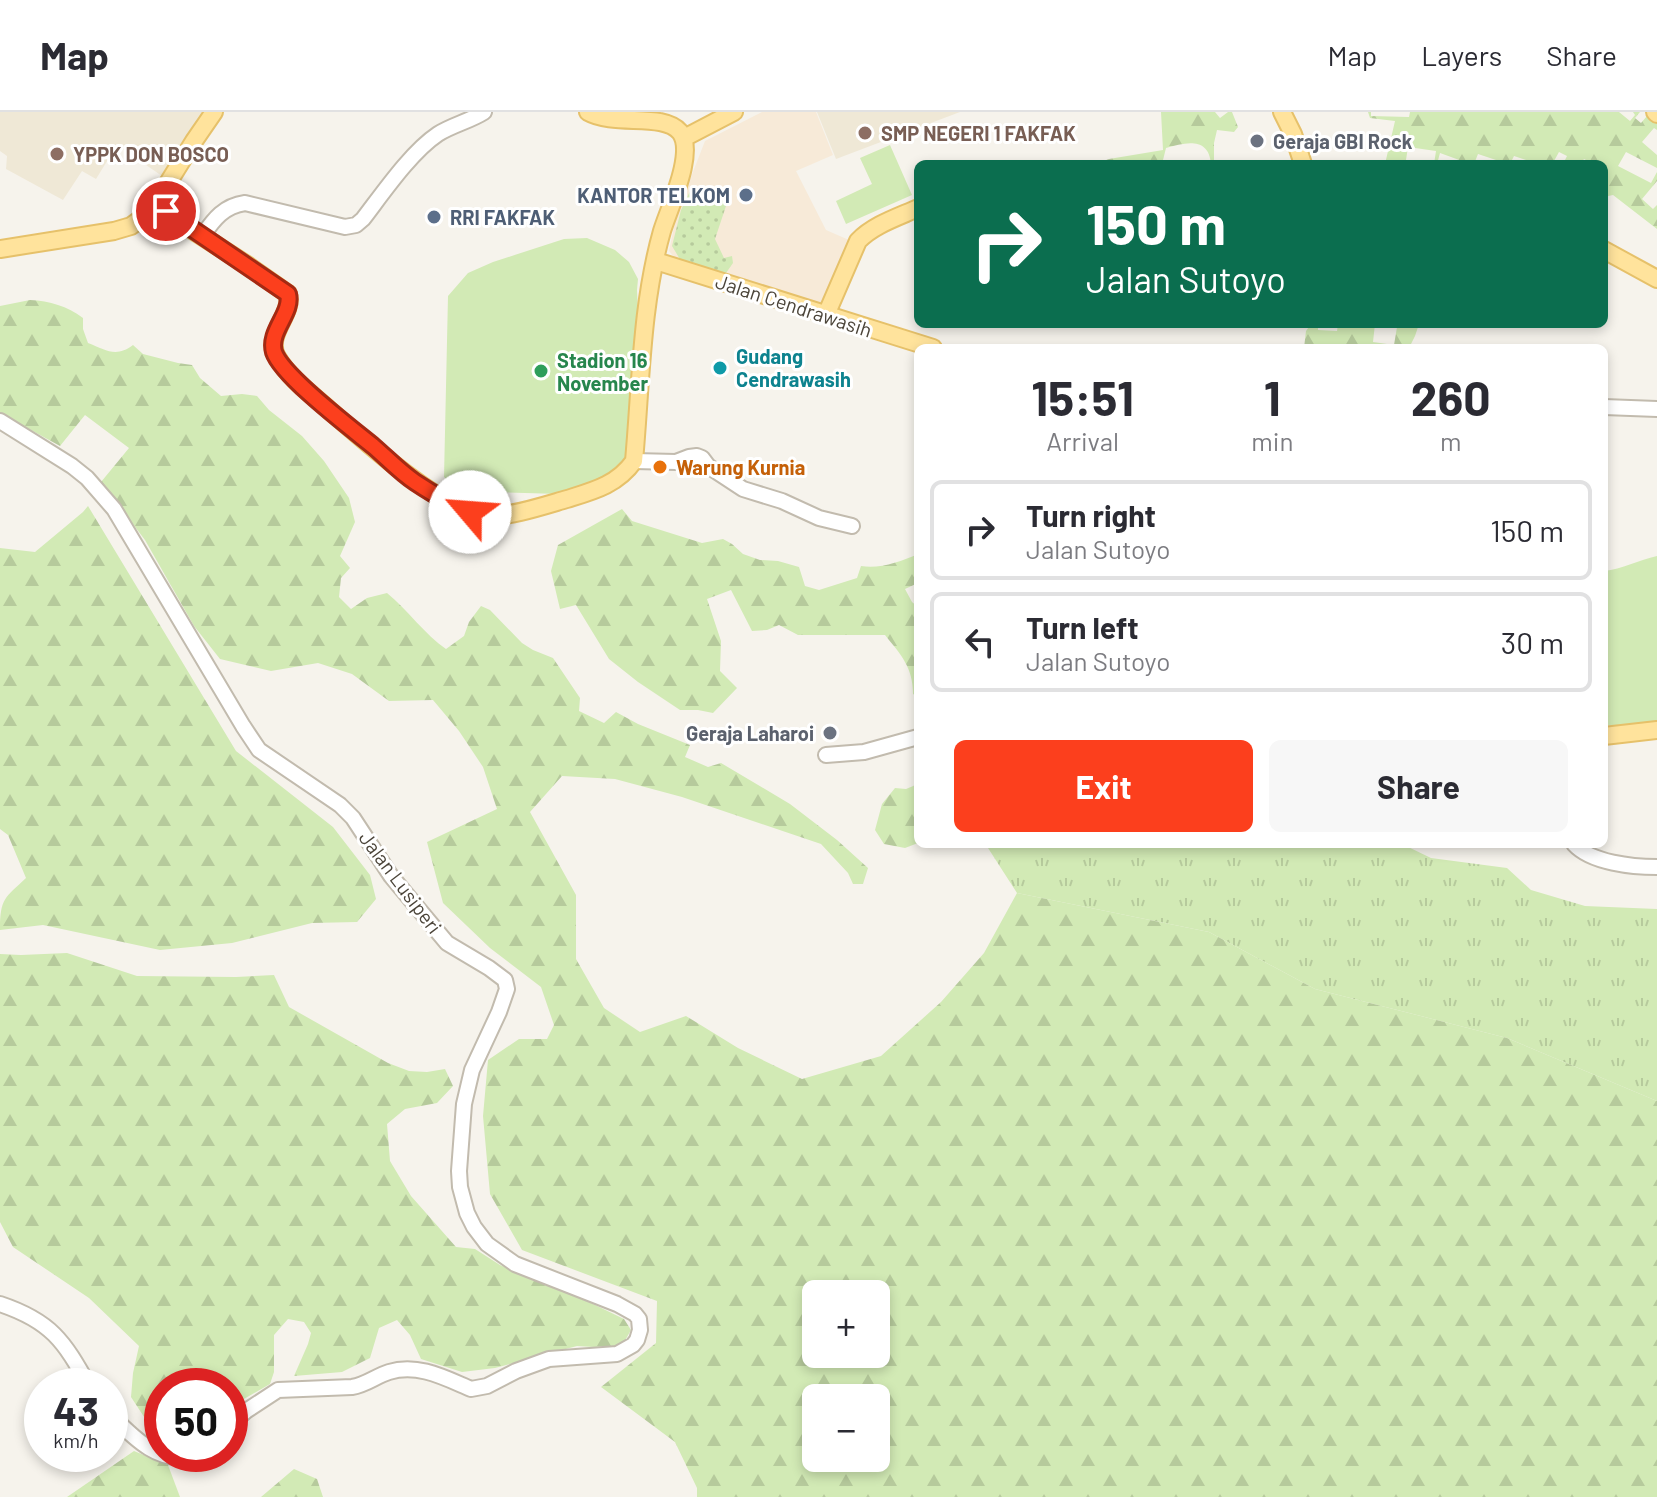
<!DOCTYPE html>
<meta charset="utf-8">
<style>
:root{--surface:#fff;--page:#f7f7f7;--text:#2b2b33;--muted:#7c7c81;--line:#e1e1e2;--accent:#fc3f1d}
body{margin:0;font-family:Barlow,sans-serif;background:var(--page);color:var(--text);height:100vh;display:flex;flex-direction:column;font-size:30px;white-space:nowrap}
*{box-sizing:border-box;margin:0}
p{font-size:26px;color:var(--muted)}
.icon{flex:none;width:44px;height:44px;fill:none;stroke:currentColor;stroke-width:2;stroke-linecap:round;stroke-linejoin:round}
.map{position:relative;flex:1;overflow:hidden}
.drawer{position:absolute;left:914px;top:232px;width:694px;height:504px;display:flex;flex-direction:column;background:var(--surface);border-radius:12px;box-shadow:0 4px 12px #0003}
.drawer>*{flex:none}
.guide{position:absolute;left:914px;top:48px;width:694px;height:168px;border-radius:12px;box-shadow:0 4px 12px #0003;background:#0b6e4f;color:#fff;overflow:hidden}
.buttons{position:absolute;left:802px;top:1168px;display:grid;gap:16px}
.buttons a{display:grid;place-items:center;width:88px;height:88px;border-radius:12px;background:var(--surface);box-shadow:0 4px 12px #0003;font-size:40px}
.speed{position:absolute;left:24px;top:1256px;display:flex;gap:16px;font-size:40px;font-weight:700;text-align:center}
.speed>*{display:grid;place-content:center;width:104px;height:104px;border-radius:50%;background:var(--surface);box-shadow:0 4px 12px #0003;line-height:1}
.speed small{font-size:20px;font-weight:400}
.speed .limit{border:12px solid #d22;background:#fff;color:#111}
.pin{position:absolute;display:grid;place-items:center;width:68px;height:68px;color:#fff;margin:-34px;border:4px solid #fff;border-radius:50%;box-shadow:0 2px 8px #0007}
.me{position:absolute;width:88px;margin:-44px;rotate:297deg;stroke-linejoin:round;filter:drop-shadow(0 0 6px #0008)}
.turn{display:flex;align-items:center;gap:28px;height:168px;padding:0 40px;font-size:36px}
.turn .icon{width:104px;height:104px;stroke-width:2.5}
.turn b{display:block;font-size:56px;line-height:68px}
.eta{display:flex;justify-content:space-evenly;align-items:center;height:136px;text-align:center}
.eta b{font-size:48px;font-weight:700;line-height:56px}
.primary-button{display:flex;gap:16px;margin-top:auto;padding:16px 40px}
.primary-button a{flex:1;height:92px;border-radius:12px;background:var(--accent);color:#fff;font-size:32px;font-weight:700;line-height:92px;text-align:center}
.primary-button a+a{background:var(--page);color:var(--text)}
ul{padding:0;list-style:none}
li{display:flex;align-items:center;gap:24px;height:100px;margin:0 16px 12px;padding:0 24px;border:4px solid var(--line);border-radius:12px}
li div{flex:1}
li b{display:block;font-size:30px}
li em{font-style:normal}
header{display:flex;align-items:center;gap:48px;box-sizing:border-box;height:112px;padding:0 40px;background:var(--surface);border-bottom:2px solid var(--line)}
header strong{font-size:38px}
nav{display:flex;gap:44px;margin-inline-start:auto;font-size:28px}
.map>svg:first-child{display:block}
</style>
<header>
<strong>Map</strong>
<nav><a>Map</a><a>Layers</a><a>Share</a></nav>
</header>
<div class="map">
<svg width="1657" height="1385" viewBox="0 0 1657 1385">
<defs>
<pattern id="grass-tufts" width="24" height="20" patternUnits="userSpaceOnUse" patternTransform="scale(2)"><rect width="24" height="20" fill="#d2eab5"/><path d="M3 7l-1-3M5 7V3M7 7l1-3M15 17l-1-3M17 17v-4M19 17l1-3" fill="none" stroke="#b6ca9c"/></pattern>
<pattern id="forest-firs" width="22" height="20" patternUnits="userSpaceOnUse" patternTransform="scale(2)"><rect width="22" height="20" fill="#d2eab5"/><path d="M5 1l3.5 6h-7zM16 11l3.5 6h-7z" fill="#b6ca9c"/></pattern>
<pattern id="park-dots" width="8" height="8" patternUnits="userSpaceOnUse" patternTransform="scale(2)"><rect width="8" height="8" fill="#d2eab5"/><path d="M2 2h.1M6 6h.1" fill="none" stroke="#b6ca9c" stroke-width="1.8" stroke-linecap="round"/></pattern>
</defs>
<rect width="100%" height="100%" fill="#f6f3ec"/>
<!-- commercial -->
<path fill="#f7ead8" d="M762,0H816L833,43L796,59L826,118L849,128L829,176L821,191L744,168L684,154L679,151L669,139L677,101L705,29Z"/>
<!-- education -->
<path fill="#efe8d6" d="M0,0H207L181,35L162,64L117,33L96,67L82,59L63,88L6,57L7,44L0,39Z
M817,0H960L836,47Z"/>
<!-- grass -->
<path fill="url(#grass-tufts)" d="M989,732H1402L1431,746L1507,756L1531,778L1585,794L1657,797V989L1507,926L1315,877L1209,820L1017,781L988,736Z"/>
<!-- forest -->
<path fill="url(#forest-firs)" fill-rule="evenodd" d="M1161,0H1215L1220,6L1228,0H1232L1238,15L1234,20L1217,18L1214,31V52H1211C1209,25 1186,30 1166,36L1162,52H1094L1109,47L1163,38Z
M1368,0H1371V4L1409,5L1410,0H1619L1630,9L1635,3L1633,0H1640L1635,6L1641,11L1647,4L1645,0L1657,9V18L1654,16L1642,30L1657,43V56L1626,40L1618,54L1651,71L1657,60V69L1642,87L1653,97L1657,93V117L1613,83L1604,85V66L1607,59L1604,57V52H1594L1584,47L1581,52H1563L1567,44L1559,40L1554,49L1560,52H1525L1526,48L1514,44L1510,52H1508L1478,42L1474,52H1462V49L1440,41L1437,52H1434L1436,39L1408,35L1406,48L1433,52H1385L1395,9L1370,6Z
M30,188C50,189 67,194 83,206V217L88,231C106,238 116,246 133,233L143,242L178,251L192,253L200,266L221,284L242,282L257,284L269,298L302,324L324,349L349,386L355,410L340,444L350,456L341,466L339,485L351,497L367,486L387,481C408,498 425,523 446,537L464,524L469,510L481,494L490,498L522,531L533,538L553,546L580,586L579,599L604,611L616,600L638,612L690,633L685,645L708,655L721,651L790,692L837,728L868,756L863,772H853L848,761L821,732L682,685L615,667L562,664L530,700L576,783V847L604,896L640,920L686,904L738,936L802,967L881,944L941,890L984,841L1017,781L1209,820L1315,877L1507,926L1657,989V1385H697V1376L675,1330L601,1275L656,1231L657,1189L522,1138L490,1082L483,1004L488,948L519,927H547L554,913L541,875L490,836L443,791L427,730L497,697L483,655L459,619L433,588L389,589L352,562L318,551L271,559L220,547L194,514L145,428L101,370L129,336L85,303L60,334L0,301V194ZM816,1182H876V1242H816ZM816,1286H876V1346H816Z
M1311,212H1318V218L1337,219L1338,212H1375L1373,230L1394,233L1397,215L1378,212H1419L1415,224L1409,236L1367,234L1304,236L1306,219Z
M88,394L236,639L333,715L370,763L376,787L357,810L312,811L232,831L160,838L43,813L0,818C0,786 5,786 26,766L8,723L0,717V436L35,440L83,400Z
M622,397L632,409L702,431L723,427L732,432L743,442L760,448L778,449L799,455L805,474L819,478L857,466L861,454C880,457 900,450 918,442V471L905,477L912,490L918,495V585L913,582C913,555 901,543 885,523H798L779,513L767,518L752,519L731,478L707,487L721,529L720,559L737,576L713,601L698,598H680L638,570L609,547L576,493L560,497L551,459L558,433Z
M918,672V731L905,736L884,732L875,718L882,692L895,676L906,677Z
M67,841L137,864L236,865L274,863L289,895L388,951L409,959L427,960L445,957L453,974L437,991L405,997L387,1012L390,1049L411,1084L456,1135L475,1137L500,1153L591,1191L624,1207L631,1218L623,1232L611,1236L577,1234L495,1256L462,1260L421,1247L410,1223L397,1208L379,1216L370,1246L342,1260L294,1264L308,1232L311,1221L304,1210L288,1207L274,1223V1260L270,1272L230,1295V1274H162V1319L150,1314L131,1285L133,1261L139,1234L89,1186L13,1135L0,1110V842L21,843Z
M134,1339L168,1353L180,1385H67Z
M294,1357L317,1367L323,1385H261Z"/>
<!-- park -->
<path fill="url(#park-dots)" d="M691,77L715,84L727,91L715,127L724,146L732,144L733,151L726,161L681,149L672,134L681,98Z"/>
<!-- pitch -->
<path fill="#d2eab5" d="M890,33L912,83L846,112L836,89L872,72L860,46Z
M587,126L615,138L629,150L638,167L637,178L638,201L629,333L625,349L612,364L559,382L461,379L444,365L448,184L468,161L493,150L564,127Z
M1657,444V610L1604,614V459C1622,457 1639,448 1657,444Z"/>
<g fill="none" stroke-linecap="round" stroke-linejoin="round">
<!-- minor casing -->
<g stroke="#c2bbae" stroke-width="18">
<path id="minor" d="M203,123C214,107 224,94 245,91L345,115L356,113L363,107C383,81 411,40 438,22C452,13 470,9 484,0
M1604,295L1657,297
M0,309L72,354L87,366L114,397L243,614L259,638L340,693L353,706L391,764L447,831L489,856L505,868L507,877L499,900L472,958L464,992L459,1059L460,1075L467,1101L474,1115L487,1132L515,1152L617,1192L635,1202L639,1207L640,1218L637,1228L633,1233L617,1242L549,1247L516,1259L487,1274L471,1277C445,1266 418,1251 389,1260C376,1264 366,1273 352,1275L278,1278L246,1299L230,1313
M634,349L676,350L689,345L697,344L702,346L708,354L743,377L782,389L819,406L852,414
M826,643L864,640L918,625
M1574,732C1591,751 1633,755 1657,755
M0,1192C51,1209 64,1229 89,1274
M110,1302C130,1322 160,1355 191,1342"/>
</g>
<!-- major casing -->
<g stroke="#e6c16a" stroke-width="20">
<path id="major" d="M1282,0L1293,22L1303,52
M1655,0L1657,2
M684,26L734,0
M157,90L183,112L247,153L288,182C294,202 264,223 277,245C289,266 310,281 328,297C366,330 405,365 449,391C460,397 476,403 489,404C510,405 546,393 567,387C593,379 617,373 634,349C641,272 641,193 662,119C669,96 696,40 680,20C663,0 615,15 588,0
M0,137L114,119L131,114L150,100L194,29L214,0
M1604,138L1657,167
M656,149L933,236
M826,203L858,129C873,113 898,105 918,96
M1604,624L1657,618"/>
</g>
<!-- minor -->
<use href="#minor" stroke="#fff" stroke-width="14"/>
<!-- major -->
<use href="#major" stroke="#ffe39c" stroke-width="16"/>
</g>
<g fill="none" stroke-linecap="round" stroke-linejoin="round">
<!-- route casing -->
<g stroke="#a42913" stroke-width="20">
<path id="route" d="M166,99L288,182C293,201 268,219 274,240C282,264 351,316 373,334C387,346 400,360 415,370C433,382 450,392 470,400"/>
</g>
<!-- route -->
<use href="#route" stroke="#fc3f1d" stroke-width="14"/>
</g>
<!-- markers -->
<g fill="#8d6e63" stroke="#fff" stroke-width="3">
<circle cx="865" cy="21" r="8"/>
<circle cx="57" cy="42" r="8"/>
</g>
<g fill="#6b7280" stroke="#fff" stroke-width="3">
<circle cx="1257" cy="29" r="8"/>
<circle cx="830" cy="621" r="8"/>
</g>
<g fill="#5c6f8a" stroke="#fff" stroke-width="3">
<circle cx="746" cy="83" r="8"/>
<circle cx="434" cy="105" r="8"/>
</g>
<circle fill="#0f9aa8" stroke="#fff" stroke-width="3" cx="720" cy="256" r="8"/>
<circle fill="#2e9e5b" stroke="#fff" stroke-width="3" cx="541" cy="259" r="8"/>
<circle fill="#e8710a" stroke="#fff" stroke-width="3" cx="660" cy="355" r="8"/>
<g text-anchor="middle" dominant-baseline="central" stroke-width="6" stroke-linejoin="round" paint-order="stroke">
<!-- education labels -->
<g font-size="20" font-weight="bold" fill="#785e54" stroke="#fff" text-anchor="start">
<text x="881" y="21">SMP NEGERI 1 FAKFAK</text>
<text x="73" y="42">YPPK DON BOSCO</text>
</g>
<!-- worship labels -->
<g font-size="20" font-weight="bold" fill="#5b616d" stroke="#fff" text-anchor="start">
<text x="1273" y="29">Geraja GBI Rock</text>
<text x="814" y="621" text-anchor="end">Geraja Laharoi</text>
</g>
<!-- service labels -->
<g font-size="20" font-weight="bold" fill="#4e5e75" stroke="#fff" text-anchor="end">
<text x="730" y="83">KANTOR TELKOM</text>
<text x="450" y="105" text-anchor="start">RRI FAKFAK</text>
</g>
<!-- street labels -->
<g font-size="20" fill="#4b4439" stroke="#fff">
<text transform="translate(794 193) rotate(18)">Jalan Cendrawasih</text>
<text transform="translate(401 770) rotate(53)">Jalan Lusiperi</text>
</g>
<!-- culture labels -->
<g font-size="20" font-weight="bold" fill="#0d838f" stroke="#fff" text-anchor="start">
<text x="736" y="244">Gudang<tspan x="736" dy="23">Cendrawasih</tspan></text>
</g>
<!-- leisure labels -->
<g font-size="20" font-weight="bold" fill="#27864d" stroke="#fff" text-anchor="start">
<text x="557" y="248">Stadion 16<tspan x="557" dy="23">November</tspan></text>
</g>
<!-- food labels -->
<g font-size="20" font-weight="bold" fill="#c56008" stroke="#fff" text-anchor="start">
<text x="676" y="355">Warung Kurnia</text>
</g>
</g>
</svg>
<div class="buttons">
<a>+</a>
<a>−</a>
</div>
<div class="speed"><div>43<small>km/h</small></div><div class="limit">50</div></div>
<div class="pin" style="left:166px;top:99px;background:#d93025"><svg class="icon" aria-label="arrive" viewBox="0 0 24 24"><path d="M6 21V4h12l-3 4 3 4H6"/></svg></div>
<svg class="me" style="left:470px;top:400px" viewBox="-20 -20 40 40"><circle r="19" fill="#fff"/><path d="M0-13L10 11 0 6-10 11z" fill="#fc3f1d"/></svg>
<div class="guide">
<div class="turn"><svg class="icon" aria-label="right" viewBox="0 0 24 24"><path d="M7 20v-9h11M14 6l5 5-5 5"/></svg><div><b>150 m</b>Jalan Sutoyo</div></div>
</div>
<section class="drawer">
<div class="eta">
<div><b>15:51</b><p>Arrival</p></div>
<div><b>1</b><p>min</p></div>
<div><b>260</b><p>m</p></div>
</div>
<ul>
<li><svg class="icon" aria-label="right" viewBox="0 0 24 24"><path d="M7 20v-9h11M14 6l5 5-5 5"/></svg><div><b>Turn right</b><p>Jalan Sutoyo</p></div><em>150 m</em></li>
<li><svg class="icon" aria-label="left" viewBox="0 0 24 24"><path d="M17 20v-9H6M10 6l-5 5 5 5"/></svg><div><b>Turn left</b><p>Jalan Sutoyo</p></div><em>30 m</em></li>
</ul>
<div class="primary-button"><a>Exit</a><a>Share</a></div>
</section>
</div>
